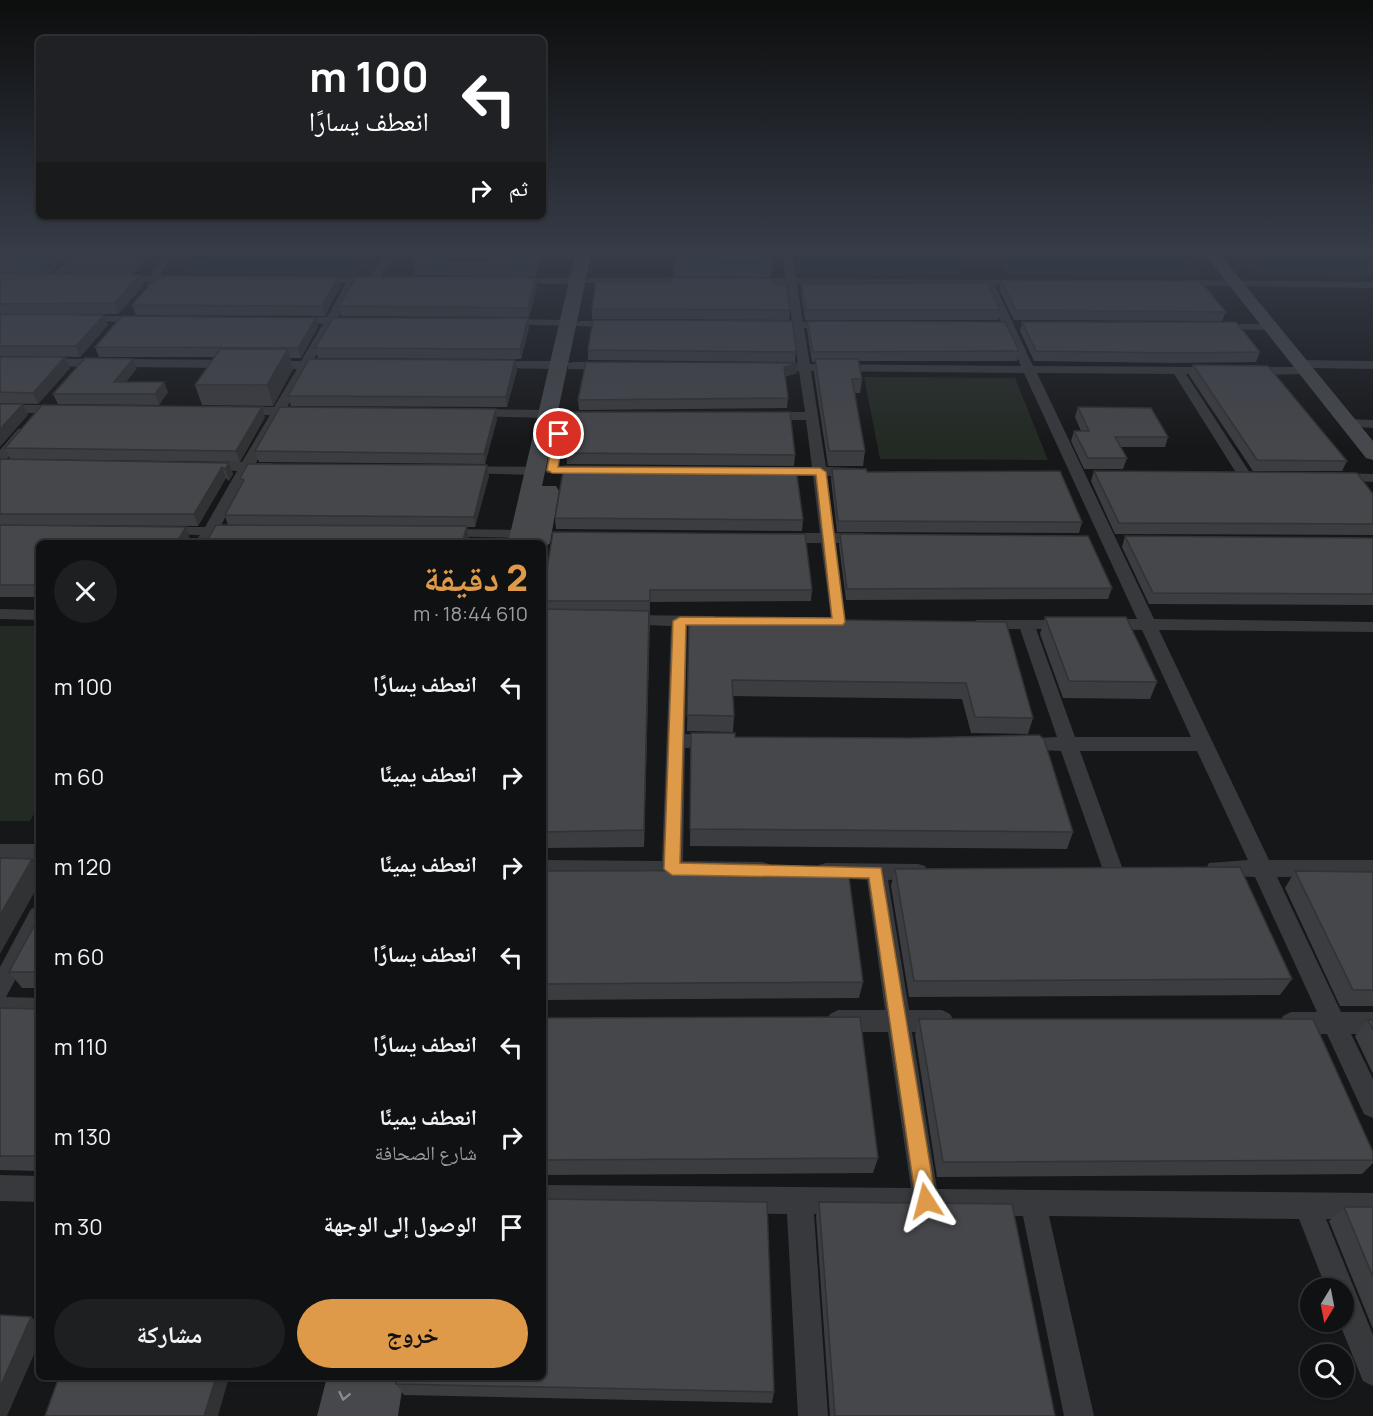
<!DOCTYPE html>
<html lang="ar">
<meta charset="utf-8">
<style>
:root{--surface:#101112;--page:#1e1f20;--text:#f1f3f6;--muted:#9c9d9f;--line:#303132;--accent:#de9a48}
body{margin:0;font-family:Manrope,"Noto Naskh Arabic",sans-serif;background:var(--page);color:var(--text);direction:rtl;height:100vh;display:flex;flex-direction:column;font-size:22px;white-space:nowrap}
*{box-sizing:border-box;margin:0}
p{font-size:20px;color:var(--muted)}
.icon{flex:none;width:33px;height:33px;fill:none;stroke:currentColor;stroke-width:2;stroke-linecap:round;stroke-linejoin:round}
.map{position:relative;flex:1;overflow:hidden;direction:ltr}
.panel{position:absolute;left:36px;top:540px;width:510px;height:840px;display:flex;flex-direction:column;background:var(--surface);border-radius:9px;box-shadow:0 2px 4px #0004,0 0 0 2px var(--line);direction:rtl}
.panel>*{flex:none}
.top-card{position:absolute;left:36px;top:36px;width:510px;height:183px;border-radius:9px;box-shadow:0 2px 4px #0004,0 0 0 2px var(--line);direction:rtl;background:#202124;color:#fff;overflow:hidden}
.needle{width:39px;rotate:190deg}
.controls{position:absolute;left:1300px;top:1278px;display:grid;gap:12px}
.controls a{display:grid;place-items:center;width:54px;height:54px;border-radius:50%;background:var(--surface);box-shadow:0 2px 4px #0004,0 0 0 2px var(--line);font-size:30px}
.pin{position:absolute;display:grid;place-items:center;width:51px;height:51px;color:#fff;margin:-26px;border:3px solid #fff;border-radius:50%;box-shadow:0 2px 6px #0007}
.me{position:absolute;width:66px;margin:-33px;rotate:351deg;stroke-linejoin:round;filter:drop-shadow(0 0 4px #0008)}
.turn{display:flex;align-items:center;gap:21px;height:126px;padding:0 18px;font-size:27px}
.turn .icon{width:78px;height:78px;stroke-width:2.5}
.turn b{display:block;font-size:42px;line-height:51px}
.then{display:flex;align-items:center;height:57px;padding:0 18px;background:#0003;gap:12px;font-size:22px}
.round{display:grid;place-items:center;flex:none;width:63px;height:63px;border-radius:32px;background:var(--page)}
.head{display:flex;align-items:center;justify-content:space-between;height:102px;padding:0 18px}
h1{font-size:36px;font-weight:800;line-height:45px;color:var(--accent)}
.button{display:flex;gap:12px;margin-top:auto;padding:12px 18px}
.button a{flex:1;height:69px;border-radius:36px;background:var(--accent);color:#111;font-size:24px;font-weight:800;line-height:69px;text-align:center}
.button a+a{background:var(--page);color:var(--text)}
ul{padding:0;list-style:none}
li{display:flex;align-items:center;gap:18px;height:90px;padding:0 18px}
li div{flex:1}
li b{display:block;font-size:22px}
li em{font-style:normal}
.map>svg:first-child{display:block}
</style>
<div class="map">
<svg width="1373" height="1416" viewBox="0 0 1373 1416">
<rect width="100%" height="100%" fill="#161718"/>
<!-- green -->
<path fill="#232a23" d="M207,251H373L358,276L186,273Z
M795,251H951L961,275L798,273Z
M996,251H1183L1203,276L1008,275Z
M1238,251H1373V275L1259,274Z
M864,377L1015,378L1048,460L880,459Z
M0,626H39V805L30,821H0Z"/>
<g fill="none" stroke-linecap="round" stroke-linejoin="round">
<!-- street -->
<path fill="#38393d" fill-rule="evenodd" d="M78,251H89L58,280H50V276Z
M165,251H175L161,273L162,276L182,277V281L161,282L152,289L147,286L150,282H119L114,279L119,276H152L151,273Z
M406,251L583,252L588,255L583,258L410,257L392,260L380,278V282L357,283L338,317L355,318L361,321L355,324H334L313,361H328L334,365L328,369H309L287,407H302L308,411L302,415H283L256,463H271L278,467L271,471H251L220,527L242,528L244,531L242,534L215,535L207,543L200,542L197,539L200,535L158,534L156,531L163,527H205L237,471L206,470L199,466L206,462H242L270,415H240L234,411L240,407H274L297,369H269L263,365L269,361H301L323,324L293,323L287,320L293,317H327L346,283H314L310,282V278L370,277L385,255Z
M782,251H792L796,278L1003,280V284L995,285L1033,366L1213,367L1219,371L1213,375L1186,374L1252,476L1250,479H1240L1174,374L1037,373L1154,619L1373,622V632L1159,630L1269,860H1373V876L1277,877L1341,1012H1373V1034H1351L1373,1079V1118L1364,1114L1327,1034H1291L1283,1030L1279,1023L1283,1016L1291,1012H1317L1255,877L1209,875L1206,869L1209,863L1248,860L1197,751H1080L1123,870L1120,876L1113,878L1106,876L1103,870L1061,751L1015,749L1013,744L1015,739L1057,737L1020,629H982L974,624L976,620H1074L1076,624L1068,629H1036L1075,737H1191L1142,630L1105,629L1097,624L1105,619H1137L1024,373L811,371L826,467L855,468L862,472L855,476H827L835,533H864L872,538L864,543H836L846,622L844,626H832L821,543H781L773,538L781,533H820L813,476L772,475L765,471L772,467H812L806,420H766L760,416L766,412H805L799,371H773L767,367L773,363L798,364L793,328H770L764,325L770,322H792L787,284H751L746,281L751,278H786ZM797,284L984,285L1021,366L810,364L804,328H832L838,325L832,322H803Z
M512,278H576L581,281L576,284L508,283L507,281Z
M590,278H696L701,281L696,284L586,283L585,281Z
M1180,280L1373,282V288L1176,285L1175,283Z
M83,316H142L148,319L142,322L79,321V317Z
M506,319L567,320L573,323L567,326L502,324V320Z
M580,321H616L622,324L616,327L576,326L574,324Z
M1217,324H1269L1275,327L1269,330L1213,329V325Z
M0,358L232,360L238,364L232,368L0,366Z
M1299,360L1373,361V369L1310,368L1309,373L1305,374L1250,375L1244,371L1250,367H1295V361Z
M494,361H559L565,365L559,369L490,368V362Z
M572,362H607L613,366L607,370L568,369V363Z
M0,405H62L68,409L62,413H0Z
M474,409L547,410L553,414L547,418L469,416L468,413Z
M562,412H597L603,416L597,420L557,419L556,416Z
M1347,419L1373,420V428L1342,426L1340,423Z
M23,428L30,432L5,461L0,462V450L18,429Z
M464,466L535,467L542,471L535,475L459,473V467Z
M552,466H588L595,470L588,474L547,473L545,470Z
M1336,473L1373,474V482L1331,480L1329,477Z
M445,529L521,530L528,534L521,538L440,536L438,533L440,530Z
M0,609L39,610V620L0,619Z
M625,615L714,616L722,621L714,626H687L685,734L723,736L725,741L723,746L685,748L683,861L762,862L769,864L772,870L769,876L762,878L543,876V860L662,861L671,626L619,624L617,620Z
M0,844H39V860H0Z
M826,863L918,864L925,866L928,872L925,878L888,880L909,1010H942L950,1014L954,1021L950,1028L942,1032H912L937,1189L1373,1193V1219H1326L1373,1335V1386L1363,1381L1339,1322H1344V1288H1326L1299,1219L1049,1216L1094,1416H1064L1023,1216L814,1214L828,1416H798L787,1214L543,1211V1185L911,1188L888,1032H838L830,1028L826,1021L830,1014L838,1010H885L867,880L819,877L816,871L819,865Z
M39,906V936L6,997L39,998V1018L0,1017V967L31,909Z
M0,1175L39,1176V1202L0,1201Z"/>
<!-- secondary -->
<path fill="#46484c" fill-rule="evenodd" d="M576,251H592L542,486H556L559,491L550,543L543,549V543H508Z
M1202,251H1217L1373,441V460L1366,458Z
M327,1377H404L398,1416H317Z"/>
</g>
<!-- wall -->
<path fill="#3c3d40" d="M0,251L74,252L50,273H8L140,275L144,285L118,314H43L108,325L80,357L0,356Z
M81,251H155L132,274L69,273L66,265Z
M491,251H540L541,260L536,276L415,275L413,264L450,259V261H487Z
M673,262L772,263L771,277L674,276Z
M1001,280L1226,312L1222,321L1014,320L999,289Z
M801,284L1000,310L998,320H805L801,293Z
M340,286L325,316L136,315L132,305Z
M537,287L529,317L341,316L339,306Z
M592,309L790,310L789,320L592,319Z
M528,318L529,328L521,359L318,358L315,348Z
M807,321L1019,351L1017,361H859L862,379L860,393H855L865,451L863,466H828L814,373L815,362H812L807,330Z
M1022,322L1260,352L1256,362L1176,363L1034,361L1020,331Z
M318,327L301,358H290L293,369L273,406L202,405L195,385L215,357H99L95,347Z
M588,350L796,352L795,362L588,360Z
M0,357H65L70,368L38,404L0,403Z
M798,363L797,373L785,377L788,398L787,408L579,410L578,400Z
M1193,365L1347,461L1342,471H1253L1189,375Z
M137,368L126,382L168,392L159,405L58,404L53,394Z
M517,370L507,407L291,406L288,396Z
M1078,407L1168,437L1165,447H1121L1127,458L1123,469H1084L1071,441L1074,431H1081L1075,417Z
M265,417L240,462L10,459L5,448Z
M497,419L485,464L259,462L255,451Z
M566,453L795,455L794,466L567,464Z
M0,459L229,463L233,474L229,481L226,478L198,526L4,525L190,539L39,543V597H0Z
M832,469L867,472L1082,522L1079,533L837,532L831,479Z
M1094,471L1373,494V535L1115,534L1091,481Z
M489,476L475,527H467L469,540V543H206L228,526L225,515L242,484L240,478Z
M555,518L803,520L802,531L556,529Z
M553,532L812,590L811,601L650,602L644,847L543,848V594Z
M840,534L1112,588L1108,599L846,600L839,545Z
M1125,536L1373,538V605L1149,604L1122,547Z
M1045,617L1157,682L1150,699L1063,698L1040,634Z
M689,618L1006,622L1033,718L1028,734L971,733L962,699L733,696L734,716L733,732L687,731Z
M691,733L735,737L1073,832L1067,849L690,846Z
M895,869L1292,979L1280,995L909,997L891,886Z
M543,871L863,982L859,998L543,1000Z
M1295,871L1373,872V1006H1340L1285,888Z
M39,917V988H22L9,972Z
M0,1008L39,1009V1171L0,1170Z
M543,1018L878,1158L873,1173L543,1175Z
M919,1019L1373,1152V1163L1362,1174L937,1177L915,1035Z
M1368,1020H1373V1074L1355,1036Z
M819,1202L1055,1416H830L816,1216Z
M1344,1207H1373V1329L1329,1221Z
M396,1384L774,1392L772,1403L404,1395Z"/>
<!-- shaded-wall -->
<path fill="#313234" d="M60,251H73L74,252L50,273L46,263Z
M144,251H155L132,274L129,266Z
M448,251H449L450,259L448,264L443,261Z
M539,251L541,260L536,276L535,265Z
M140,275L144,285L118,314L114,303Z
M338,277L340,286L325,316L322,306Z
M536,278L537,287L529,317L528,308Z
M104,315L108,325L80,357L76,346Z
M316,318L318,327L301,358L298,348Z
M528,318L529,328L521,359L520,349Z
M288,349L293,369L273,406L267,385Z
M65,357L70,368L38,404L33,393Z
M133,359L137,368L118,392L114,382Z
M515,360L517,370L507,407L506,397Z
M798,363L797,373L783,377L784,367Z
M164,382L168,392L159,405L155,394Z
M23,404L28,415L0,447V429Z
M262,407L265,417L240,462L236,451Z
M496,409L497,419L485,464L484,454Z
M229,463L233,474L229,481L225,469Z
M487,465L489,476L475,527L474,517Z
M222,467L226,478L198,526L194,514Z
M467,526L469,540V543H462Z
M186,527L190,539L188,543H176Z
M649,611L650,627L644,847V830Z
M32,859L39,868V884L0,954V915Z
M31,1317L39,1323V1343L7,1416H0V1387Z
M216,1377H229L218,1416H204Z"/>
<!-- building -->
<path fill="#46474b" stroke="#313234" stroke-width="1.5" d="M0,251H60L46,263H0Z
M81,251H144L129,266L66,265Z
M420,251H448L443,261H487L491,251H539L535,265L413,264Z
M675,251H771L772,263L673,262Z
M0,273L140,275L114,303L0,304Z
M158,276L338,277L322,306L132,305Z
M356,277H531L536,278L528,308L339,306Z
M672,277L772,278L776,284H786L790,310L592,309L596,282H672Z
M1001,280L1200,281L1226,312L1016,310Z
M987,283L1000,310H806L801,284Z
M0,314L104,315L76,346H0Z
M122,316L316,318L298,348L95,347Z
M333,318H528L520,349L315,348Z
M593,320L792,321L796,352L588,350Z
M807,321L1005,322L1019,351L813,352Z
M1022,322H1236L1260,352L1179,353L1036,351Z
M220,349H288L267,385H195Z
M0,357H65L33,393L0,392Z
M85,358L133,359L114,382H164L155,394H53Z
M309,359L515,360L506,397L288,396Z
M815,359H858L862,379H852L865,451H829Z
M586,362L798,363L784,367L788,398L578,400Z
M1193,365L1268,366L1347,461L1257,460Z
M0,404H23L0,429Z
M42,405L262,407L236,451L5,448Z
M280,407L496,409L484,454L255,451Z
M1078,407L1151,408L1168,437H1115L1127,458H1088L1074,431H1089Z
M573,412H790L795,455L566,453Z
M0,459L229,463L225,469L222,467L194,514H0Z
M248,464L487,465L474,517L225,515L244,480L240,478Z
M564,466L796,468L803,520L555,518Z
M832,469H866L867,472L1060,471L1082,522L838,521Z
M1094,471L1357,473L1373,494V524L1119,523Z
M0,525L186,527L176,543H39V585H0Z
M216,525L467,526L462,543H206Z
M553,532L805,534L812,590H650V601H543V594Z
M840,534L1088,536L1112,588L847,589Z
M1125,536L1373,538V594L1153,593Z
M543,609L649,611L644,830L543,832Z
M1045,617H1126L1157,682L1069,681Z
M689,618L1006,622L1033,718L975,717L966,683L732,680L734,716L687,715Z
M691,733H735V737L911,738L1039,735L1044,739L1073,832L690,829Z
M0,858L32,859L0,915Z
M1240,867L1292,979L914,981L895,869Z
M848,870L863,982L543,984V871Z
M1295,871L1373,872V990H1353Z
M39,917V972H9Z
M0,1008L39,1009V1156H0Z
M860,1017L878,1158L543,1160V1018Z
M919,1019H1313L1373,1152V1160L943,1162Z
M1368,1020H1373V1030Z
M543,1199L767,1202L774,1392L396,1384L397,1377H543Z
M819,1202L1012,1204L1055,1416H835Z
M1344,1207H1373V1277Z
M0,1315L31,1317L0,1387Z
M59,1377H114V1378L182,1380L183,1377H216L204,1416H45Z"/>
<!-- one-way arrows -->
<defs><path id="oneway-chevron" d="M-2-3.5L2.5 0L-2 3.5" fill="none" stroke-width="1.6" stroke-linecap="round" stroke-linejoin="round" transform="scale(1.5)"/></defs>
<use stroke="#878b92" href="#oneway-chevron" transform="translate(344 1396) rotate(102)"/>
<!-- sky -->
<linearGradient id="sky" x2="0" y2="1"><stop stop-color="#0c0d0d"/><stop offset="0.56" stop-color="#363c48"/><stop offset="1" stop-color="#363c48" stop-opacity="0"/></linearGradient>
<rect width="1373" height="449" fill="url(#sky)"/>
<!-- route -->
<path fill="#de9a48" stroke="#90642f" stroke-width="1.5" d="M559,431L564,434L558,467L820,468L826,472L845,622L843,625H686L680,863L881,868L936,1201L933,1208L926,1211L919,1208L916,1201L869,878L672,875L664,869L673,621L680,617L832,618L816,475L552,473L547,470L554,434Z"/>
</svg>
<div class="controls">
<a><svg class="needle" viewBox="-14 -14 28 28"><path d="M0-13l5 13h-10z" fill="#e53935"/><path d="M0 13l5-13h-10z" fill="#9c9d9f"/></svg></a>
<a><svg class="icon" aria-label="search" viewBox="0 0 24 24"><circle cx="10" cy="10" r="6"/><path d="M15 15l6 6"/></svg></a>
</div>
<div class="pin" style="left:559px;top:434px;background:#d93025"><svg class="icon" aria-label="arrive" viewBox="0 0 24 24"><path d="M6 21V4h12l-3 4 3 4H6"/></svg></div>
<svg class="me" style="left:926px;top:1201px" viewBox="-20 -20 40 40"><path d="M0-17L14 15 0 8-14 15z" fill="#de9a48" stroke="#fff" stroke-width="4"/></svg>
<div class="top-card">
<div class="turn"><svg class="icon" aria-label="left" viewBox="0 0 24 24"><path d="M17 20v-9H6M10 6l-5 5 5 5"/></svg><div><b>100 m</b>انعطف يسارًا</div></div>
<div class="then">ثم<svg class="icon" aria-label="right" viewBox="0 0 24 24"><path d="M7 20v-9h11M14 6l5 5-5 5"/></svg></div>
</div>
<section class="panel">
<div class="head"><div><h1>2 دقيقة</h1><p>610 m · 18:44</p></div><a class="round"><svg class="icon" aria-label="close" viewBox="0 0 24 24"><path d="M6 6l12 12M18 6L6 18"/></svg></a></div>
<ul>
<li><svg class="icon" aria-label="left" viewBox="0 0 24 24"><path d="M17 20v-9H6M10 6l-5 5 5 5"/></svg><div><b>انعطف يسارًا</b></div><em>100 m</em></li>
<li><svg class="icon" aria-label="right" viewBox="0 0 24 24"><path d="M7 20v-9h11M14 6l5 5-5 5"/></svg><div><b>انعطف يمينًا</b></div><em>60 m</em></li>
<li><svg class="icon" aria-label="right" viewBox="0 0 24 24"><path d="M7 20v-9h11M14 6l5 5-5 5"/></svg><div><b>انعطف يمينًا</b></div><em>120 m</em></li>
<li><svg class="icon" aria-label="left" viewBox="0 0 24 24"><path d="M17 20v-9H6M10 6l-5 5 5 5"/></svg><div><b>انعطف يسارًا</b></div><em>60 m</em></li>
<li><svg class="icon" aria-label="left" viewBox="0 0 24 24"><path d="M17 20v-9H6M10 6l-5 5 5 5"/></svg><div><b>انعطف يسارًا</b></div><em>110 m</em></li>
<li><svg class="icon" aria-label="right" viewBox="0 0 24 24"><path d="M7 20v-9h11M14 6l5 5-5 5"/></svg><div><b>انعطف يمينًا</b><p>شارع الصحافة</p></div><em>130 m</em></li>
<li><svg class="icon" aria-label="arrive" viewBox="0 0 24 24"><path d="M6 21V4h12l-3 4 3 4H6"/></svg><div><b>الوصول إلى الوجهة</b></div><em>30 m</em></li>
</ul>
<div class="button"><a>خروج</a><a>مشاركة</a></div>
</section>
</div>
